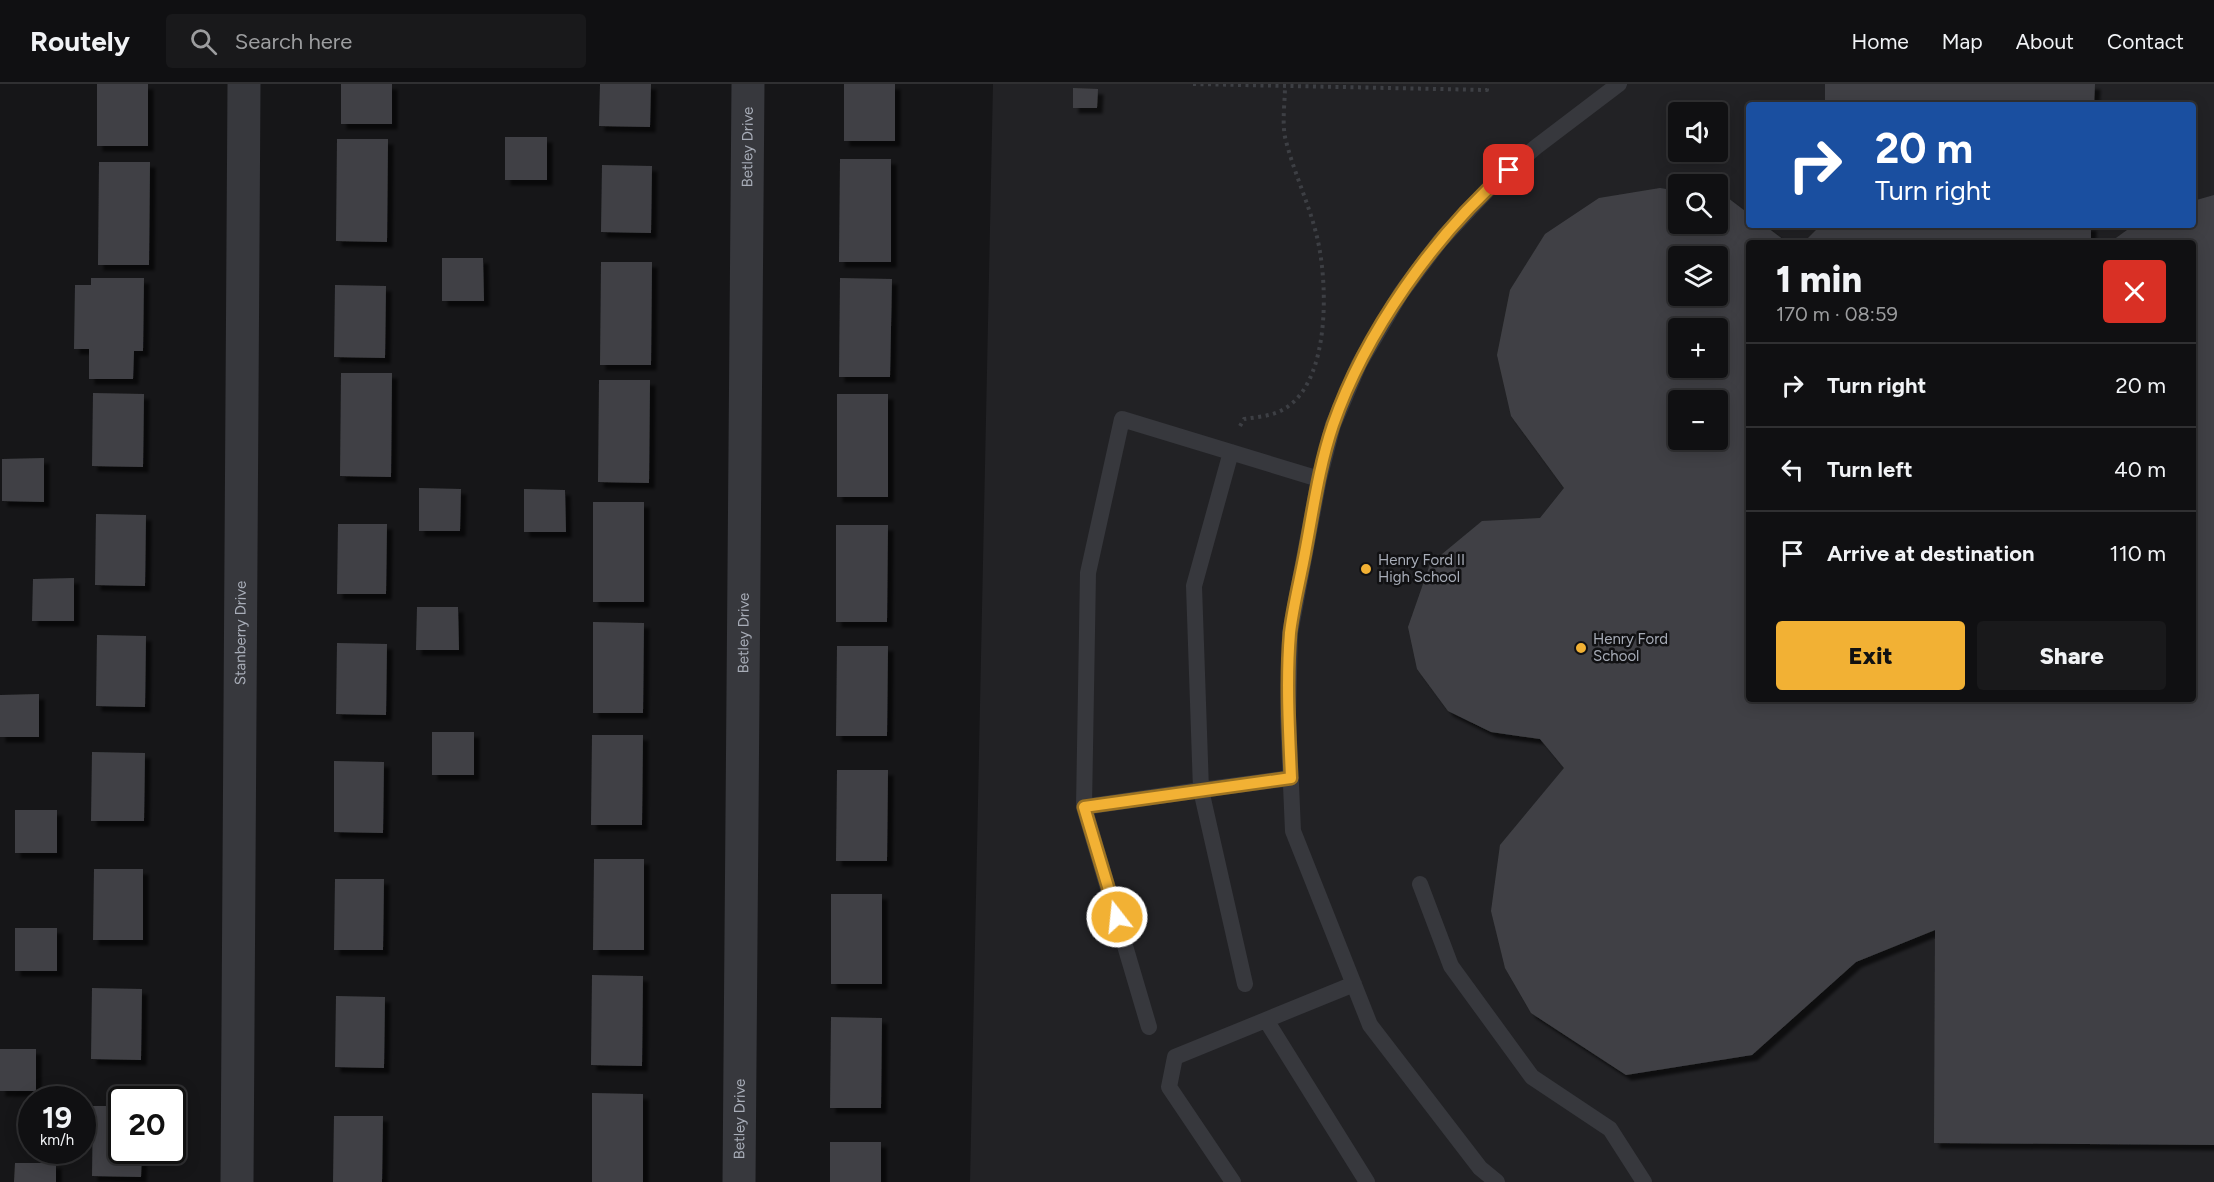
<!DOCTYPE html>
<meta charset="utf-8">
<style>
:root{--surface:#101012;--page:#19191b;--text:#f1f3f6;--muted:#9c9d9f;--line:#303032;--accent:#f2b134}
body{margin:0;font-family:Figtree,sans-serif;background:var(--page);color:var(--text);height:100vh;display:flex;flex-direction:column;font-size:22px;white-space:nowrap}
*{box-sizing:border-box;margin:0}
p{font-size:20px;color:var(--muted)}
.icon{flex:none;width:33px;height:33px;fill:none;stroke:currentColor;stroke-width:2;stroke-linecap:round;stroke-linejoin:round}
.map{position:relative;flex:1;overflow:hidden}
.side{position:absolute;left:1746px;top:156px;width:450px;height:462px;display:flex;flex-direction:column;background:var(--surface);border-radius:6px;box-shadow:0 3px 15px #0003,0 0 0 2px var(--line)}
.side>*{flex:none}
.hud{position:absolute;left:1746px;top:18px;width:450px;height:126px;border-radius:6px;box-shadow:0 3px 15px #0003,0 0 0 2px var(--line);background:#1a4fa0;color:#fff;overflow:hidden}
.fabs{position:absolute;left:1668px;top:18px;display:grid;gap:12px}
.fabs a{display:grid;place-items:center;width:60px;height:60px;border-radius:6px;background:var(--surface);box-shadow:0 3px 15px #0003,0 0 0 2px var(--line);font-size:30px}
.speed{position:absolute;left:18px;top:1002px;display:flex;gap:12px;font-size:30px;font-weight:700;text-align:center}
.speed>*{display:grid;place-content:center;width:78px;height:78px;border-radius:50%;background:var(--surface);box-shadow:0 3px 15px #0003,0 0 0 2px var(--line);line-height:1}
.speed small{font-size:15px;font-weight:400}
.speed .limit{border:3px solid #111;border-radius:9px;background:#fff;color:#111}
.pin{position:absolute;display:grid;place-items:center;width:51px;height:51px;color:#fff;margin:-26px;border-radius:12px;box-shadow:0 3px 9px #0006}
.me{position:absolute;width:66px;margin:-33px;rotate:344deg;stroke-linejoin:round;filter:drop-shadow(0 0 4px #0008)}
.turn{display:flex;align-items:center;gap:21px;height:126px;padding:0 30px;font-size:27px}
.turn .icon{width:78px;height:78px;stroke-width:2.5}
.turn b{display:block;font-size:42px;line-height:51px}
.round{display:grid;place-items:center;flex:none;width:63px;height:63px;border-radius:6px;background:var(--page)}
.overview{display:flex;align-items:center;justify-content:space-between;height:102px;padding:0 30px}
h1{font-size:36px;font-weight:800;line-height:45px}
.action{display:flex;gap:12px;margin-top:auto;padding:12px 30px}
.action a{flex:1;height:69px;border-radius:6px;background:var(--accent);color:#111;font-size:24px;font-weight:800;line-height:69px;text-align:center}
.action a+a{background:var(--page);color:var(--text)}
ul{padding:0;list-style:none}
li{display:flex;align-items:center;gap:18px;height:84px;padding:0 30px;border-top:2px solid var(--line)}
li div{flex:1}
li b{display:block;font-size:22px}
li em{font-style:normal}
header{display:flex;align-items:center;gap:36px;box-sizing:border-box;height:84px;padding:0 30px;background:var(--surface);border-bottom:2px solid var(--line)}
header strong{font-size:28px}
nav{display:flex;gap:33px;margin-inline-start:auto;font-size:21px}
.search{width:420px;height:54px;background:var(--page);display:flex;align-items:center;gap:15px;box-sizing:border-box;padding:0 21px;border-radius:6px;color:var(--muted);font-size:22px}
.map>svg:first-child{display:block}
</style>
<header>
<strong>Routely</strong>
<div class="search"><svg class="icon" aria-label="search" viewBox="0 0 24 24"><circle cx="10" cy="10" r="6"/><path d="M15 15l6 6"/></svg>Search here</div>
<nav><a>Home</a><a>Map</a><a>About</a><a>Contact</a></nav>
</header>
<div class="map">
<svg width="2214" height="1098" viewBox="0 0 2214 1098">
<defs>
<filter id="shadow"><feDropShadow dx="5.5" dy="5.5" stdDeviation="1.5" flood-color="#0009"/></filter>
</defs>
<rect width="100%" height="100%" fill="#161618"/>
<!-- built -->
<path fill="#222225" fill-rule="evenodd" d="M993,0H2214V1098H970ZM1749,21H2193V141H1749ZM1678,28H1718V68H1678ZM1678,100H1718V140H1678ZM1749,159H2193V615H1749ZM1678,172H1718V212H1678ZM1678,244H1718V284H1678ZM1678,316H1718V356H1678Z"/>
<!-- building -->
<path fill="#404145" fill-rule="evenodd" filter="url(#shadow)" d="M97,0H148V62H97Z
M341,0H392V40H341Z
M600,0H651L650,43L599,42Z
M844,0H895V57H844Z
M1825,0H2095L2094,21H1825Z
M1073,4L1098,5L1097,24H1073Z
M505,53H547V96H505Z
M337,55H388L387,158L336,157Z
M840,75H891V178H839Z
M99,78H150L149,181H98Z
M602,81L652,82L651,149L601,148Z
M1660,104L1678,107V140H1718V112L1728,114L1749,130V141H1764L1788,159H1749V615H2193V159H2109L2134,141H2193V117L2214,111V1061L1934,1059L1935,846L1856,878L1752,971L1626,991L1531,929L1505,884L1491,827L1500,761L1564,684L1540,655L1491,648L1448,627L1417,585L1408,543L1430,480L1482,437L1540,434L1564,404L1511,332L1497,271L1510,206L1545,150L1599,114ZM1678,172H1718V212H1678ZM1678,244H1718V284H1678ZM1678,316H1718V356H1678Z
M1821,141H2091V159H1803Z
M442,174H483L484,217H442Z
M601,178H652L651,281H600Z
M91,194H144L143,267H134L133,295H89V265H74L75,201H91Z
M840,194L892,195L890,293H839Z
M335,201L386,202L385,274L334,273Z
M341,289H392L391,393L340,392Z
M599,296H650L649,399L598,398Z
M93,309L144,310L143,383L92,382Z
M837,310H888V413H837Z
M44,374V418L2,417V375Z
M419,404L461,405L460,447H419Z
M524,405L565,406L566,448H524Z
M593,418H644V518H593Z
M96,430L146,431L145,502L95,501Z
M338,440H387L386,510H337Z
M836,441H888L887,538H836Z
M74,494V537H32L33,495Z
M417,523H458L459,566H416Z
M593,538L644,539L643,629H593Z
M97,551L146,552L145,623L96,622Z
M337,559L387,560L386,631L336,630Z
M837,562H888L887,652H836Z
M39,610V653H0V611Z
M432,648H474V691H432Z
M592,651H643L642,741H591Z
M92,668L145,669L144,737H91Z
M334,677L384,678L383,749L334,748Z
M837,686H888L887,777H836Z
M15,726H57V769H15Z
M594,775H644V866H593Z
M94,785H143V856H93Z
M335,795H384L383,866H334Z
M831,810H882V900H831Z
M15,844H57V887H15Z
M592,891L643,892L642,982L591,981Z
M92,904L142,905L141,976L91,975Z
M336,912L385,913L384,984L335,983Z
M831,933L882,934L881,1024H830Z
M0,965H36V1007H0Z
M592,1009L643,1010V1098H592Z
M93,1022H122V1066H142L141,1093L92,1092Z
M334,1032H383L382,1098H333Z
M830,1058H881V1098H830Z
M15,1079H56V1098H14Z"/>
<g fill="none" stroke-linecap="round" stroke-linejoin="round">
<!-- path -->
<path stroke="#3d3f44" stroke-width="4" stroke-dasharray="3 4.5" stroke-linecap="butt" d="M1193,0L1487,6V0
M1240,342L1244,335C1257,333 1273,332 1284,325C1331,298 1328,198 1317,153C1309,119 1293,87 1285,53C1282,37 1285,18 1285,2"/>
<!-- lane -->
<path stroke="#37383d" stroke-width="16" d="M1084,723L1088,489L1122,335L1319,395
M1420,800L1451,882L1532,993L1610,1045L1644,1098
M1245,900L1201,706L1291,694
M1266,936L1367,1098
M1149,943L1084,723L1201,706L1194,502L1231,368
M1233,1098L1169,1003L1175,973L1354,900
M1497,1098L1480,1084L1370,941L1293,747L1288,632L1290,549L1319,395L1333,341L1359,280L1401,209L1440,157L1495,98L1536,63L1619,0"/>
<!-- street -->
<g stroke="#37383d" stroke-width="33">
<path id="s1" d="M237,1098L244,0"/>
<path id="s2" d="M739,1098L748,0"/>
</g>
</g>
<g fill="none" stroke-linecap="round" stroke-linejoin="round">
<!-- route casing -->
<g stroke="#9d7322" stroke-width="15">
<path id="route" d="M1117,833L1084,723L1291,694C1289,646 1286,597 1290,549C1293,523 1300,496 1305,469C1313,427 1319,382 1333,341C1365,249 1435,150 1509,86"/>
</g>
<!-- route -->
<use href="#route" stroke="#f2b134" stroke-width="10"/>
</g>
<!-- markers -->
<g fill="#f2b134" stroke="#111113" stroke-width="2">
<circle cx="1366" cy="485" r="6"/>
<circle cx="1581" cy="564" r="6"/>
</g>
<g text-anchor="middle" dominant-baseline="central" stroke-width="5" stroke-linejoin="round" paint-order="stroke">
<!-- street labels -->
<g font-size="15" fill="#a8adb8" stroke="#111113">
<text stroke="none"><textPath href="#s2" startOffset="1035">Betley Drive</textPath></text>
<text stroke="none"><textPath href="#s1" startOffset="549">Stanberry Drive</textPath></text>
<text stroke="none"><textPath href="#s2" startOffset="549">Betley Drive</textPath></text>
<text stroke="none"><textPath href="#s2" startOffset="63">Betley Drive</textPath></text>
</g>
<!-- poi labels -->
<g font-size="15" fill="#a8adb8" stroke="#111113" text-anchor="start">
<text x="1378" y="476">Henry Ford II<tspan x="1378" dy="17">High School</tspan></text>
<text x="1593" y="555">Henry Ford<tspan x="1593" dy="17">School</tspan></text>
</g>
</g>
</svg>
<div class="fabs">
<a><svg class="icon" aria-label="sound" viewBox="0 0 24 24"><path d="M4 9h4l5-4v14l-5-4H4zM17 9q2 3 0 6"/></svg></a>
<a><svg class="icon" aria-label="search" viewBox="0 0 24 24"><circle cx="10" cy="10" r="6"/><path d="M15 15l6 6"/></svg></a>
<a><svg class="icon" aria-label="layers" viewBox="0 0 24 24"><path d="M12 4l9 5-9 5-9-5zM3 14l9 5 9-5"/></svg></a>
<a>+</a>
<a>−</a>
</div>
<div class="speed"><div>19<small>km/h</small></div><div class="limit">20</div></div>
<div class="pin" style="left:1509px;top:86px;background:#d93025"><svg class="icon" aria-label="arrive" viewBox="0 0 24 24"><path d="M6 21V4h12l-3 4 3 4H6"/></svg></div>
<svg class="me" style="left:1117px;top:833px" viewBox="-20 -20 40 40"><circle r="17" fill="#f2b134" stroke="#fff" stroke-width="3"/><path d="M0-11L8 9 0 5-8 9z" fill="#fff"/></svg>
<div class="hud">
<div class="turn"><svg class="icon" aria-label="right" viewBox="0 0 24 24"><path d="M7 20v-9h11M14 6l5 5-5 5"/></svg><div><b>20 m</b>Turn right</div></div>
</div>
<section class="side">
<div class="overview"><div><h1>1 min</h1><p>170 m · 08:59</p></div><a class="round" style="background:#d93025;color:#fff"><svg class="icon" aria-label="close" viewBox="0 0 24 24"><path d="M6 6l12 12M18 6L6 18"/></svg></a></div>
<ul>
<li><svg class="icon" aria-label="right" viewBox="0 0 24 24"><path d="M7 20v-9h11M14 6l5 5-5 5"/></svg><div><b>Turn right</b></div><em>20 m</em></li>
<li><svg class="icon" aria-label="left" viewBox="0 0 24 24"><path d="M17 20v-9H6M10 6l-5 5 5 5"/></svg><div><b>Turn left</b></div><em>40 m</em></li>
<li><svg class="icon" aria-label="arrive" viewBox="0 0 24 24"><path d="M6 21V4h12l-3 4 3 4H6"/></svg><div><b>Arrive at destination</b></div><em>110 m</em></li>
</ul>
<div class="action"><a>Exit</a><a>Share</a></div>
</section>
</div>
